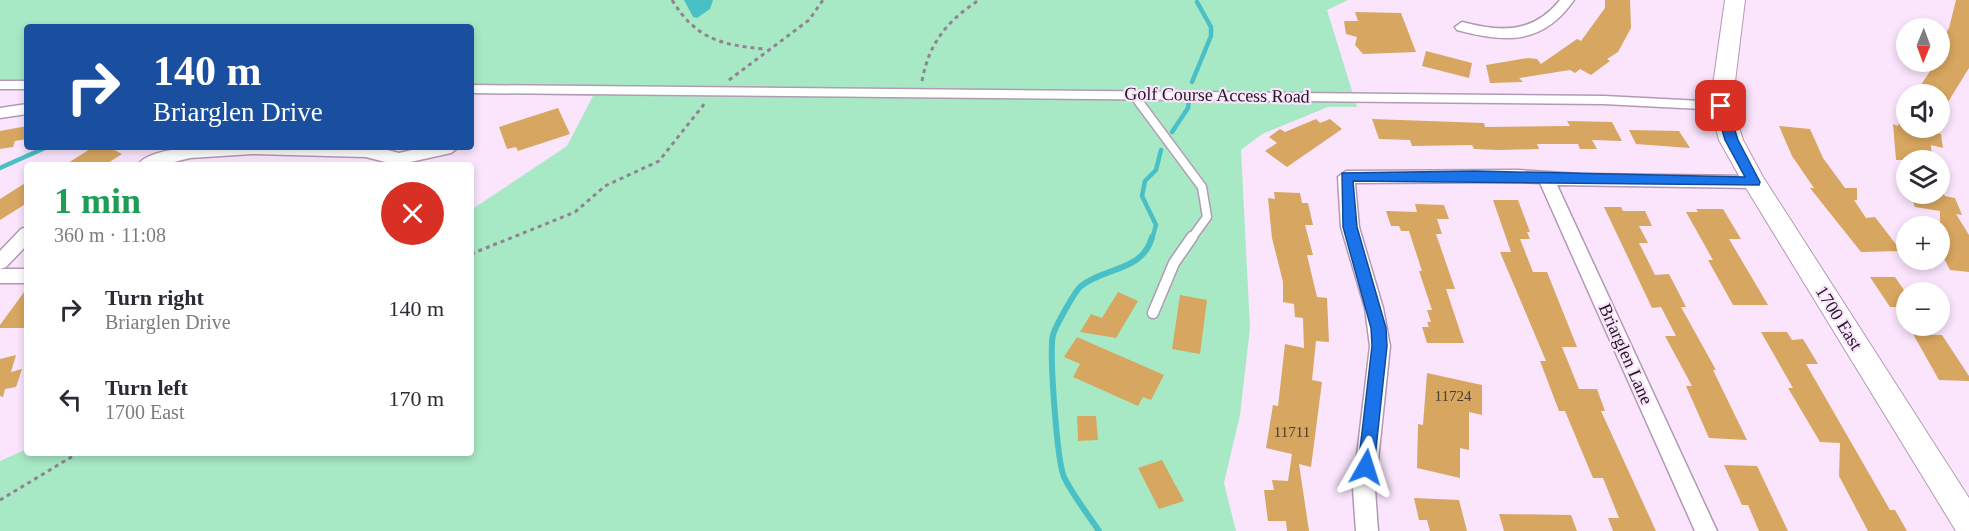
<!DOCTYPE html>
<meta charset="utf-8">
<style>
:root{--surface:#fff;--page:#f7f7f7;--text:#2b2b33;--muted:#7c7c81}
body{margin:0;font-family:"Times New Roman",serif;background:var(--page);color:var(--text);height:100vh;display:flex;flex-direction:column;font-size:22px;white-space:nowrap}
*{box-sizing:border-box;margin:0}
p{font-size:20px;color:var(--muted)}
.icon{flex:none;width:33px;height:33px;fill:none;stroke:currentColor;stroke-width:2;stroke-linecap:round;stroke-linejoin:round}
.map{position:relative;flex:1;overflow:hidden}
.side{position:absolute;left:24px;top:162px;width:450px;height:294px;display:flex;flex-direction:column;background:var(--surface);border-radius:6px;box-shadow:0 3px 9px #0003}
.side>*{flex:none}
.guide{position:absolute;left:24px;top:24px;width:450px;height:126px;border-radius:6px;box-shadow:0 3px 9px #0003;background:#1a4fa0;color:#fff;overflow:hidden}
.needle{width:39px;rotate:181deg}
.tools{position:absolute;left:1896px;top:18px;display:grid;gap:12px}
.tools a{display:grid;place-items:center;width:54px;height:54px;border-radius:50%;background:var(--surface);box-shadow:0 3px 9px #0003;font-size:30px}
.pin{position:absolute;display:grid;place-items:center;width:51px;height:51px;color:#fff;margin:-26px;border-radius:12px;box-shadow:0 3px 9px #0006}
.me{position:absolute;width:66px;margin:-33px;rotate:6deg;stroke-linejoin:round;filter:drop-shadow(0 0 4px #0008)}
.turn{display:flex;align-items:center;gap:21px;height:126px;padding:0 30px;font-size:27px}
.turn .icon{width:78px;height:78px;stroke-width:2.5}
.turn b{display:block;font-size:42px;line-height:51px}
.round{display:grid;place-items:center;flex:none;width:63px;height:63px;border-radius:32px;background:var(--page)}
.headline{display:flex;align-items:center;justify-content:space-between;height:102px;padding:0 30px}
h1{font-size:36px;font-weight:700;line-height:45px;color:#1e9e55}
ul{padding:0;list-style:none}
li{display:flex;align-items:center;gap:18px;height:90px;padding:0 30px}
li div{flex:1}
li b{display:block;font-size:22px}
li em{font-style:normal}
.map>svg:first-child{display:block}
</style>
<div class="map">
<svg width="1969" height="531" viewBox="0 0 1969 531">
<rect width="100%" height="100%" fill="#fae5fc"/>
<!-- green -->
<path fill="#a7e9c5" d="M0,0H1348L1327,10L1357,107H1328L1262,134L1241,150L1250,328L1240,415L1224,483L1236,531H0V461L27,449V453H471V210L567,146L593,96L471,94V27H27V89H0Z"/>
<!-- water -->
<path fill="#49c0c6" d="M684,0H713L710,9L697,18L693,17Z"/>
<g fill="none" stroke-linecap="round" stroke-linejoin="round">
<!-- stream-far1 -->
<path stroke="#49c0c6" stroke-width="4.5" d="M1192,82L1211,36V27L1197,2
M1172,132L1188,108L1189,98
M0,168L47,147
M1152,239L1156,225L1142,196L1145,181L1156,170L1161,150"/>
<!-- stream -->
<path stroke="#49c0c6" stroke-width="6" d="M1099,531C1088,514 1073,496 1064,477C1057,461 1049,352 1053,335C1055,327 1074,293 1080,287C1103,267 1143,272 1152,237"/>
</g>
<!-- building -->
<path fill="#d7a660" d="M1605,0H1630L1631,28L1618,52L1607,59L1610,61L1591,75L1580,69L1575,73L1570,70L1519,78L1523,82L1490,83L1486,65L1528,58L1537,59L1541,64L1577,39L1581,41L1605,8Z
M1956,0H1969V68L1940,115V94H1915L1936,62H1940V43L1949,28Z
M1355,12L1401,13L1416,52L1363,54L1355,45L1357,37L1346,34L1344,21H1358Z
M1426,51L1472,63L1469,78L1422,66Z
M558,108L570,134L518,151L516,147L507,149L499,127Z
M1316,119L1320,123L1330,119L1342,129L1287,167L1265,151L1277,143L1269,137L1280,129L1285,132Z
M1372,119L1484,123L1485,127L1570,126L1567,121L1612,122L1622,141L1592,140L1597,149H1580L1578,144H1537L1539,149L1499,150L1474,149L1472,145L1412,146L1410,140L1379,139Z
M1899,123L1906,125V128L1941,134L1943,148L1931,145L1932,160H1896L1893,124L1898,126Z
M27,126V139L15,141L13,147L0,149V131Z
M1779,126L1810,129L1823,158L1845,188H1857V200H1854L1866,218L1875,217L1901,251L1861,252L1810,188H1814L1792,156Z
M1629,130L1679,131L1690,148L1636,144Z
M93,147H109L122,154L105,165H65Z
M27,182V203L0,220V199Z
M1940,187L1945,196L1955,198L1962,215L1956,214L1969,235V272L1950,270L1940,251V211L1915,207L1910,194L1940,195Z
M1274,192L1300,193L1302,203H1308L1313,225H1305L1313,255H1307L1317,297L1327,298L1329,342L1316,341L1312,380L1322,382L1311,467L1299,464L1309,531H1287L1286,521H1268L1264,490H1274L1272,480L1288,481L1292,454L1266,448L1273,405L1278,406L1285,344L1304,348L1303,318L1295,317L1294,304L1283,302V282L1272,238L1268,198L1275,199Z
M1493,200H1518L1530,232H1527L1530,239H1520L1533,272H1547L1577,347H1562L1579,389H1597L1605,411H1601L1656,531H1613L1608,518H1619L1603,478H1593L1565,411H1559L1540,361H1546L1500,252H1511Z
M1415,204L1444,205L1449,219H1437L1442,234H1436L1455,289H1446L1464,343H1427L1422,327H1429L1427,322H1431L1427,310H1432L1419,271H1422L1409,231H1401L1399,226H1391L1386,211L1417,212Z
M1604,207H1621L1623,211H1645L1652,226H1639L1648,243H1639L1655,275L1669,274L1686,307H1681L1716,370H1713L1747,440L1709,438L1686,386H1692L1665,336H1676L1661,307L1652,308Z
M1696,209H1723L1741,239H1729L1768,305H1733L1708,260H1713L1686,212H1698Z
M1870,277H1895L1906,293V307H1890Z
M27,288V328H0V325Z
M1118,292L1138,301L1116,338L1080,332L1091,314L1102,318Z
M1180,295L1207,300L1200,354L1172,349Z
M1761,332H1787L1792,340L1803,339L1818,364H1806L1890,510H1895L1907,531H1868L1839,476L1840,443L1820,442L1788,388H1793Z
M1913,334L1942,335L1969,376V381L1939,380Z
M1077,337L1164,375L1151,400L1143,397L1138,406L1073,377L1080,364L1064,357Z
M16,355L11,372L22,369L16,387L5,389L3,397L0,396V359Z
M1427,373L1482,385V415L1469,412V450L1460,448V478L1417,468L1418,424L1423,425Z
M1077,416H1096L1098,440L1078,441Z
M1162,460L1184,501L1159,509L1138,468Z
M1724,465L1757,466L1788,531H1759L1748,505H1742Z
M1414,498L1459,500L1467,531H1430L1427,520H1419Z
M1499,514L1571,515L1577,531H1504Z"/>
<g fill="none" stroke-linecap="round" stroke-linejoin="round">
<!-- service-far1 casing -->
<g stroke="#b29ab4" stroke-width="11">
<path id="service-far1" d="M0,85H27
M471,89L1604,100L1721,106
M1133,94L1202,187L1207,217L1191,239"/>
</g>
<!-- service casing -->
<g stroke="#b29ab4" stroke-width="13">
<path id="service" d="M1153,313L1174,263L1192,237"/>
</g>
<!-- minor casing -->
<g stroke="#b29ab4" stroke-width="3">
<path id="minor" d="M1560,0H1574C1543,45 1505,43 1457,30L1455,27L1462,22C1500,32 1533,34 1560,0Z
M27,104V114L0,118V108Z
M188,147H376L399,153L425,147H459L451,153L397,165L366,157L252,154L190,158L162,165H138C146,152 174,150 188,147Z
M1518,170L1580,174L1754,176L1762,182L1754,188L1557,185L1717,531H1695L1540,183L1518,182L1355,183L1359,227L1383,308L1390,346L1375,489L1378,531H1356L1353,489L1370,346L1365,308L1341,227L1338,177L1346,171Z
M27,227V245L6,267L0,269V251L21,229Z
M0,269H27V283H0Z"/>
</g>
<!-- secondary casing -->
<g stroke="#b29ab4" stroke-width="2">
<path id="secondary" d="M1725,0H1745L1732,106L1743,140L1763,177L1969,498V531H1956L1746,188L1719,140L1710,106Z"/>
</g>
<!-- path -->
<path stroke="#928293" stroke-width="3" stroke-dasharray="4 4" stroke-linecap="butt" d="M672,0C696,39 721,45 764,49
M729,80L809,20L823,0
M922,81C929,43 947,21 979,0
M471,254L575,212L605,186L659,161L705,103
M0,500L78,453"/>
<!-- service-far1 -->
<use href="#service-far1" stroke="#fff" stroke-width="8"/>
<!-- service -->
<use href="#service" stroke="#fff" stroke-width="10"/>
<!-- minor -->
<use href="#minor" fill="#fff" fill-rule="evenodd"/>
<!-- secondary -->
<use href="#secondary" fill="#fff" fill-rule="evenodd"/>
</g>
<!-- route -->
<path fill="#1a73e8" stroke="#114b97" stroke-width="1.5" d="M1721,102L1727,106L1738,140L1760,182L1759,185L1353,181L1357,227L1386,328L1387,346L1374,467L1372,472H1360L1358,467L1372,346L1371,328L1343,227L1342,173L1475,171L1745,177L1725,140L1715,106Z"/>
<g text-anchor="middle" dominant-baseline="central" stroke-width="4.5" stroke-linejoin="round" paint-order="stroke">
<!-- number labels -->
<g font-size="15" fill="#4e3c32">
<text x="1453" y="396">11724</text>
<text x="1292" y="432">11711</text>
</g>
<!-- street labels -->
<g font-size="18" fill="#211822" stroke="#fae5fc">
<text transform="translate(1217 95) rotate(1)">Golf Course Access Road</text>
<text transform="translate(1839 318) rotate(58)">1700 East</text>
<text transform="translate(1626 354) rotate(66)">Briarglen Lane</text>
</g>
</g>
</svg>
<div class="tools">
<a><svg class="needle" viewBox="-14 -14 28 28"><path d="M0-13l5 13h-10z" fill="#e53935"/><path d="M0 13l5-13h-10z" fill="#7c7c81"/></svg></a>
<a><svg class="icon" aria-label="sound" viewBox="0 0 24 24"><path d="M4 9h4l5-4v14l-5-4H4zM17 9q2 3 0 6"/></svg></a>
<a><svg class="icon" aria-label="layers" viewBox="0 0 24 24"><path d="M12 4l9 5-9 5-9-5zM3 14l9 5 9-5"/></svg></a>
<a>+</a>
<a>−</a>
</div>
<div class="pin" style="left:1721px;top:106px;background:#d93025"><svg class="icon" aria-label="arrive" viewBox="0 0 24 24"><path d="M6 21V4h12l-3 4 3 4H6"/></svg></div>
<svg class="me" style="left:1366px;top:467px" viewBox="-20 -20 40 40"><path d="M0-17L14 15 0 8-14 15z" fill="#1a73e8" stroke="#fff" stroke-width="4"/></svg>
<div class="guide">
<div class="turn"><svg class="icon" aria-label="right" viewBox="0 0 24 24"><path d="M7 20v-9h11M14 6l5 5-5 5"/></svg><div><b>140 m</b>Briarglen Drive</div></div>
</div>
<section class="side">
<div class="headline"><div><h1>1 min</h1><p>360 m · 11:08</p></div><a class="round" style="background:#d93025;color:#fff"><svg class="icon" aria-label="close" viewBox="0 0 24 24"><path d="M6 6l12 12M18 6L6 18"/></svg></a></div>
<ul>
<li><svg class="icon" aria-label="right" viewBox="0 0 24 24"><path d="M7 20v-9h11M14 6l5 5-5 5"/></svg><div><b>Turn right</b><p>Briarglen Drive</p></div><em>140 m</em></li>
<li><svg class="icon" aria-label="left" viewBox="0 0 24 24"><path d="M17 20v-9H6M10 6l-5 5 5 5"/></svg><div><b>Turn left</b><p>1700 East</p></div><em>170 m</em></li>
</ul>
</section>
</div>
